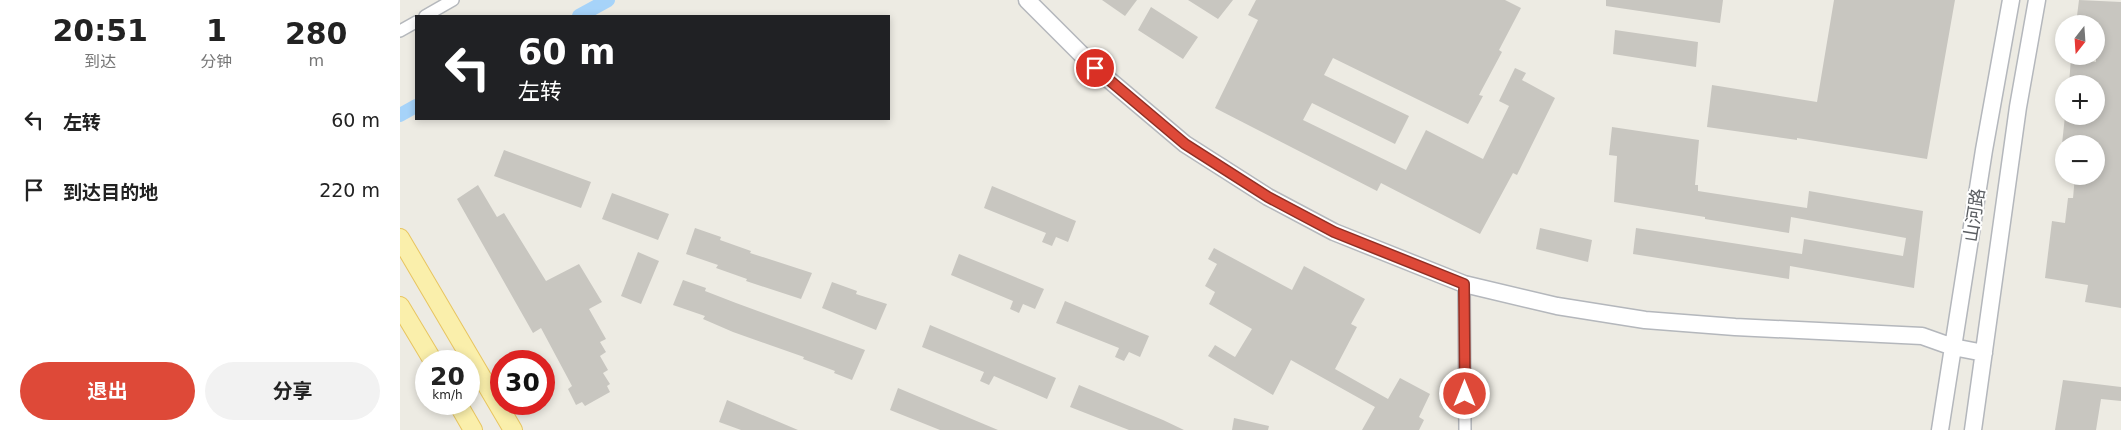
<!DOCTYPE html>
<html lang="zh">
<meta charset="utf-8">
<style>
:root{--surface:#fff;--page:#f2f2f2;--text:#222;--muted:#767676;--accent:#de4938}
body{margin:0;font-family:"DejaVu Sans","Noto Sans SC",sans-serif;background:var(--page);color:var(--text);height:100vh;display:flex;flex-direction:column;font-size:19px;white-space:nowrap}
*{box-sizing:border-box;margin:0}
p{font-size:16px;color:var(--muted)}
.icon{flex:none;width:28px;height:28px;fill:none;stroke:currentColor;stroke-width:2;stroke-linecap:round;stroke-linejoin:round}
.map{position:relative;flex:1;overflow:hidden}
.sheet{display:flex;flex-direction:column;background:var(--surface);width:400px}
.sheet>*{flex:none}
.banner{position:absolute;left:15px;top:15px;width:475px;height:105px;border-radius:0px;box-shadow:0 2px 8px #0003;background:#202124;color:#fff;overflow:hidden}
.needle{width:32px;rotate:197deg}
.fabs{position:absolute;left:1655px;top:15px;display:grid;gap:10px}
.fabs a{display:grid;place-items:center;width:50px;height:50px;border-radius:50%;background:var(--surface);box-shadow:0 2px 8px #0003;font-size:25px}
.speed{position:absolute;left:15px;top:350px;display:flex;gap:10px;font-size:25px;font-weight:700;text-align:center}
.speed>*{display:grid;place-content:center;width:65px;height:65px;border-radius:50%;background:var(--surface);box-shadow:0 2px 8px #0003;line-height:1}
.speed small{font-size:12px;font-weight:400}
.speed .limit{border:8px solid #d22;background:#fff;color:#111}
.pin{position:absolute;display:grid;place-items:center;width:42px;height:42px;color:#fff;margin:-21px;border:2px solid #fff;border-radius:50%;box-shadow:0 1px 5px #0007}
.me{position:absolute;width:55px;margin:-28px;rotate:0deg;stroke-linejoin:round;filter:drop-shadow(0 0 4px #0008)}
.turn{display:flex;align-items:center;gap:18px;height:105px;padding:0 20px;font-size:22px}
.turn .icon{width:65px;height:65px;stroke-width:2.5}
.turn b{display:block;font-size:35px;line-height:42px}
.eta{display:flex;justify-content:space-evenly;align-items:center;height:85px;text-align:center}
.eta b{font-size:30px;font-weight:700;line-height:35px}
.primary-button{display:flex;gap:10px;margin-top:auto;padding:10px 20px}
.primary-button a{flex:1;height:58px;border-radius:30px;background:var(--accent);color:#fff;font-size:20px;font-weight:700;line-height:58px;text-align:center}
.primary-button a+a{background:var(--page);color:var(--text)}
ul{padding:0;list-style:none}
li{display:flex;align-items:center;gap:15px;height:70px;padding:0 20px}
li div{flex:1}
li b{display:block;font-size:19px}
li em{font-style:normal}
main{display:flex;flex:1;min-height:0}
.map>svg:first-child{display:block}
</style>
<main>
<section class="sheet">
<div class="eta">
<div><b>20:51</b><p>到达</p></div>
<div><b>1</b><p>分钟</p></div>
<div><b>280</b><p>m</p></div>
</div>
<ul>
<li><svg class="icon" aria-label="left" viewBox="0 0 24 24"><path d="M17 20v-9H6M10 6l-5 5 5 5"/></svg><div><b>左转</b></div><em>60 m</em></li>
<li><svg class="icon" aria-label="arrive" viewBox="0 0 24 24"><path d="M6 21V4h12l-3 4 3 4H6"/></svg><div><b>到达目的地</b></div><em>220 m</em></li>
</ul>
<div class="primary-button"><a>退出</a><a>分享</a></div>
</section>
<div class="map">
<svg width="1721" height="430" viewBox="0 0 1721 430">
<rect width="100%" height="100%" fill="#edebe3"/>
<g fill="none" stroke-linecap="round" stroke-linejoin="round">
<!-- canal -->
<path stroke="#a6d3f9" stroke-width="14" d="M179,16L208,0
M0,115L16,106"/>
</g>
<!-- building -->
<path fill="#c8c6c0" d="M702,0H737L725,16Z
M788,0H833L818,19Z
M856,0H1105L1121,8L1099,50L1102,52L1079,95L1083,96L1068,124L933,58L924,75L1009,116L995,144L912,103L903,120L1006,170L1026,130L1083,159L1109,106L1099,101L1115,68L1126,73L1122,80L1155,98L1117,175L1113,173L1080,234L981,183L977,191L815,108L858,20L848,15Z
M1206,0H1323L1320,23L1206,6Z
M1434,0H1555L1527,159L1397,138V140L1307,127L1312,85L1417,102Z
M1679,0L1721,2V308L1685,302L1688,285L1645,278L1652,221L1665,223L1668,198H1673L1675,176H1696V144H1662L1665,116H1696V84H1669L1671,58L1696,62V24H1676Z
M751,7L798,37L783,59L738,30Z
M1215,30L1298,42L1296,67L1213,54Z
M1212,127L1299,140L1295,185H1298V191L1407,208L1409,191L1523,211L1514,288L1390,266L1389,279L1233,254L1236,228L1402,254L1404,239L1503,256L1506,238L1391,217L1389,233L1305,219V217L1214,202L1217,156L1209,155Z
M104,150L191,182L181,208L94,176Z
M78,185L97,217L104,213L146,281L179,264L202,302L189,309L206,339L200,342L206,352L200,356L208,370L203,373L210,384L207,386L210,392L185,406L182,402L176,405L168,389L172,386L141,328L133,333L57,199Z
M592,186L676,221L668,242L656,237L652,246L642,242L646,233L584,208Z
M212,193L269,214L258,240L202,219Z
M295,228L321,237L320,240L351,251L350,253L412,273L401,299L346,281L347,279L316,268L318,265L286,254Z
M1140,228L1192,240L1188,262L1136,249Z
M814,248L892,290L904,266L965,299L951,324L957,327L935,369L988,399L1000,378L1030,394L1019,417L1024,420L1019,430H962L975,407L891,360L873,395L808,356L815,345L835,357L852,329L809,304L815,292L805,286L817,264L808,259Z
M238,252L259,261L241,304L221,296Z
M559,254L644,289L635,309L623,304L619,313L610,309L613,301L551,275Z
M283,280L306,288L305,291L336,303L465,350L452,380L434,373L435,371L403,359L404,357L333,332L303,319L305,316L273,305Z
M432,282L457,291L456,294L487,304L476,330L422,308Z
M665,301L749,336L740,357L729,352L724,361L715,357L719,348L656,323Z
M530,325L656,378L647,399L594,376L589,385L580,381L584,372L522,347Z
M1663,380L1721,387V401L1701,399L1696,430H1655Z
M679,385L763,420L784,430H729L670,407Z
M498,388L598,430H540L490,410Z
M327,400L398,430H341L319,422Z
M834,418L869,426L868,430H832Z"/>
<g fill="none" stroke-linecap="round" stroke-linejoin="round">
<!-- street casing -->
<g stroke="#b5b8bc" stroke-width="14">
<path id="street" d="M25,16L53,0
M0,31L16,22
M1064,284L1065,430"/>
</g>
<!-- secondary casing -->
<g stroke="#b4b7bc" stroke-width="19">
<path id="secondary" d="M627,0L695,68L785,144L868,197L934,232L1064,284L1157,306L1245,320L1335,327L1522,336L1553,347L1584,353
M1540,430L1584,150L1611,0
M1573,430L1618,107L1637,0"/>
</g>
<!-- primary casing -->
<g stroke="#e8c560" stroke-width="20">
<path id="primary" d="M0,238L113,430
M0,306L33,361
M58,404L73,430"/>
</g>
<!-- street -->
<use href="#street" stroke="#fff" stroke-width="11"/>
<!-- secondary -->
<use href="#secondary" stroke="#fff" stroke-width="16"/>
<!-- primary -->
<use href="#primary" stroke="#faefab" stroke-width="18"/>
</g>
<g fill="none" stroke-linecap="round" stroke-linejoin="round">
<!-- route casing -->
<g stroke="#902f24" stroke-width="12">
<path id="route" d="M695,68L785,144L868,197L934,232L1064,284L1065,394"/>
</g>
<!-- route -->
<use href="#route" stroke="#de4938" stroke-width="9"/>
</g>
<g text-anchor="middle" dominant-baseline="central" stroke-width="4" stroke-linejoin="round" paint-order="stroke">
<!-- street labels -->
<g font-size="18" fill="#5b5e62" stroke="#fff">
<text transform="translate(1574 215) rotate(-81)">山河路</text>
</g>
</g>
</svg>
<div class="fabs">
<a><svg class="needle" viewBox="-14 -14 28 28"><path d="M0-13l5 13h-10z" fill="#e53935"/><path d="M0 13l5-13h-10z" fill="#767676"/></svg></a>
<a>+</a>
<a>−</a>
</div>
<div class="speed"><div>20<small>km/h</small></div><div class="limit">30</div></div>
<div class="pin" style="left:695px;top:68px;background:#d93025"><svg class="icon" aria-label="arrive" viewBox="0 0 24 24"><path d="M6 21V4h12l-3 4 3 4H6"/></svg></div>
<svg class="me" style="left:1065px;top:394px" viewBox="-20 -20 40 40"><circle r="17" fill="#de4938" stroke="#fff" stroke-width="3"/><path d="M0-11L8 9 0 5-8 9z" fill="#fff"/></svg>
<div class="banner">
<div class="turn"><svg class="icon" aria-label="left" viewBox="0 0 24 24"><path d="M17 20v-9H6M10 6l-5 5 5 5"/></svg><div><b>60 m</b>左转</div></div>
</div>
</div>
</main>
